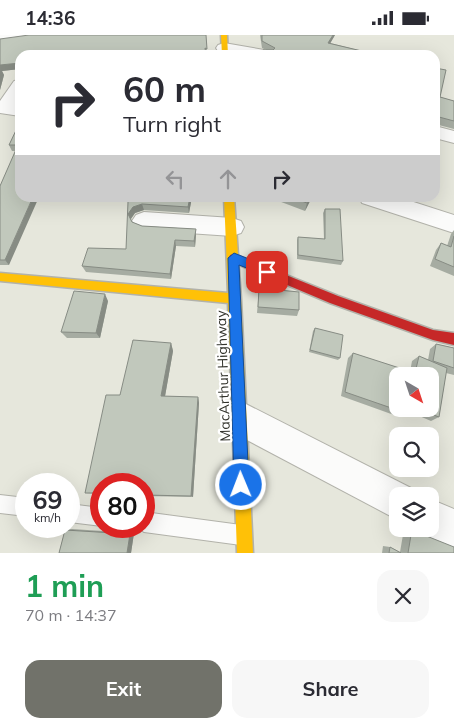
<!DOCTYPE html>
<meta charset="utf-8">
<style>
:root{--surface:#fff;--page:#f7f7f7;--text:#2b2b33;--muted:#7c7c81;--accent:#71726a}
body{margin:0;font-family:Mulish,sans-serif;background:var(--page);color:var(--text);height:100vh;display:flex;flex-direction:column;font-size:19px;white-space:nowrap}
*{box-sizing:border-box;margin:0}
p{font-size:16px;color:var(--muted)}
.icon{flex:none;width:28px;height:28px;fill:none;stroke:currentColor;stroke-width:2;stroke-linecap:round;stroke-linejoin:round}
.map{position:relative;height:518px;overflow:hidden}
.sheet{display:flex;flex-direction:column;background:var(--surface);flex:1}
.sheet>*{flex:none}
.hud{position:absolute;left:15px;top:15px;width:425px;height:152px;border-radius:15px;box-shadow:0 5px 20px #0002;background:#fff;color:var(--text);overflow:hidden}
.needle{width:32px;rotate:141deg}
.controls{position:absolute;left:389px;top:332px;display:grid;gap:10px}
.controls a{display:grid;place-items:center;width:50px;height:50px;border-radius:10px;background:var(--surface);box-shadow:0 5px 20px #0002;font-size:25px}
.speed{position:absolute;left:15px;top:438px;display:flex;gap:10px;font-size:25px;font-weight:700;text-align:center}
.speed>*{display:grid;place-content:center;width:65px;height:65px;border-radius:50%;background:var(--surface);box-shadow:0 5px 20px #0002;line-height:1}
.speed small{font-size:12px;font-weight:400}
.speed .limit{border:8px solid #d22;background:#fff;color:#111}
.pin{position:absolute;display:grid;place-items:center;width:42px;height:42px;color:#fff;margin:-21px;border-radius:10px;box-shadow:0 2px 8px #0006}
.me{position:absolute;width:55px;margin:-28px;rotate:359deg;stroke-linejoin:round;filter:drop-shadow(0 0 4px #0008)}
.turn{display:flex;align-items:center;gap:18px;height:105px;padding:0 25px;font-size:22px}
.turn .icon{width:65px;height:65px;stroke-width:2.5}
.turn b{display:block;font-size:35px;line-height:42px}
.lanes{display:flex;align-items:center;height:48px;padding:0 25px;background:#0003;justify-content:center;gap:25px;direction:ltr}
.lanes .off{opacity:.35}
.round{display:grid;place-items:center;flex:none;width:52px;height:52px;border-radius:15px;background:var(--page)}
.headline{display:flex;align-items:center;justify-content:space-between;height:85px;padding:0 25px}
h1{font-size:30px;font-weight:700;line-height:38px;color:#1e9e55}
.cta{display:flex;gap:10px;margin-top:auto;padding:10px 25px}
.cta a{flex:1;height:58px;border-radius:15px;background:var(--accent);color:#fff;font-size:20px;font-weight:700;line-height:58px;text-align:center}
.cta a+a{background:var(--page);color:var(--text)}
.status{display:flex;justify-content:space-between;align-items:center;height:35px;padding:0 25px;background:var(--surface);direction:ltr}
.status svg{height:14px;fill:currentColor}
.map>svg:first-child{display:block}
</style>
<div class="status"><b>14:36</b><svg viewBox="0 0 49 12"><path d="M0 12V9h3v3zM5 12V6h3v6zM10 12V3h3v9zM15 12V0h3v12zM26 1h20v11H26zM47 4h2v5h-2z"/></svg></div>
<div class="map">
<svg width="454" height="518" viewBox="0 0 454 518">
<rect width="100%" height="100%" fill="#e6e7dc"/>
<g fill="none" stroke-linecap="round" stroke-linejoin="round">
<!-- lane casing -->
<g stroke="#b2b2aa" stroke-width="2">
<path id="lane" d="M0,460L26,463V481L0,478Z
M69,469L101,473L102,491L69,487Z
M144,477L241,490L248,493L251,500L248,507L241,510L144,497L136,491H144Z"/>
</g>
<!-- street casing -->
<g stroke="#b2b2aa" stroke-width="2">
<path id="street" d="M0,0H38L31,4L0,8Z
M224,8L264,15L272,20H237L218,16L216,13L218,10Z
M20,45V63L16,69H20V81L0,78V66L14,46Z
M435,91L454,96V108L435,103Z
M359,162H398L454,180V198L362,168Z
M144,177L232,183L241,186L244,192L241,198L232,201L144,195L136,192L132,186L136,180Z
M240,366L411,453L415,461H398V485L228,395L223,383L228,371Z
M430,464L454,474V513L416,497L415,494H430Z"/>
</g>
<!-- slow casing -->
<g stroke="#b2b2aa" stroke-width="3">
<path id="slow" d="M221,0H227L228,20H222Z
M224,162H234L241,264L253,518H237L228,268L0,246V238L228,258Z"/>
</g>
<!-- jam casing -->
<g stroke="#b2b2aa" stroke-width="3">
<path id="jam" d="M234,219L338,261L433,295L454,298V310L433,305L330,268L230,226L229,223L230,220Z"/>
</g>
<!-- lane -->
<use href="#lane" fill="#fbfbfa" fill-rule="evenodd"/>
<!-- street -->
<use href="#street" fill="#fbfbfa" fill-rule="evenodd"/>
<!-- slow -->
<use href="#slow" fill="#ffc107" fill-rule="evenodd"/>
<!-- jam -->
<use href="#jam" fill="#c62828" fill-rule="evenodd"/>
</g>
<!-- wall -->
<path fill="#a6aca2" d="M206,0L207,19L20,20V34L2,36L4,40L0,55V4Z
M260,0H335L330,8L366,17L365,20L266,15L262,13Z
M435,33L440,62L454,66V94L435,89V90Z
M20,87L9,230H0V151L16,116H12L9,110Z
M130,162H192L189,178L144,175L135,178L131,184L132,187L142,191L196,194V200L195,212L176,211L171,244L86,237L82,231L126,214Z
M268,162H312L305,176Z
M325,174L343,226L341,230L297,224V205L298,202L324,204L323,178Z
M454,195V241L430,231L436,215L441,208L447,211L451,199Z
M259,253L299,275L297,281L257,278Z
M108,266L100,303H67L61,297Z
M315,293L340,323L338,325L309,317L313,296Z
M171,308L173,316L165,361L198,362L199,368L193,462L144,461V449H101V459L85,458L120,360Z
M436,309L454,313V340L446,338L439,382L431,386L403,374H430L398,341L400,376L394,380L341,361L348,323L353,318L410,337L412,326L419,321L428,325L430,314Z
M72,494L134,498L131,518H59L65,495Z
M404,494H422L424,500L454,518H382L383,511L390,512L400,517Z"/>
<!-- shaded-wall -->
<path fill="#878c84" d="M333,0H335L327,14L328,8Z
M20,28V34L2,36L4,40L0,55V30Z
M33,162H39L9,230L5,225Z
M190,162H192L189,178L188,172Z
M310,162H312L305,176L307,168Z
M142,169L144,175L135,178L130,185L128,179L133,172Z
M196,194V200L195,212L194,206Z
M175,205L176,211L171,244L170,239Z
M105,259L108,266L100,303L96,298Z
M171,308L173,316L164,367L161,361Z
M198,362L199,368L193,462L191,461Z
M134,498L131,518H127L130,499Z"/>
<!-- building -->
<path fill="#c1c8bc" stroke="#878c84" d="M29,0H206L207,14L205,13L206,20H20V28L0,30V4Z
M262,0H333L328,8L366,17L364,20H365H259L263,15H273L275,13L262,6Z
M435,33L446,35L440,62L454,66V86L439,82L437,85H435Z
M20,87V162H33L5,225H0V151L18,110H9Z
M130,162H190L188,172L142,169L133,172L128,179L132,187L142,191L196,194L194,206L175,205L170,239L82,231L88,213L126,214L128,167Z
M291,162H310L307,168Z
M325,174H340L343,226L298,220V202L325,204Z
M454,201V232L435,224L441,208L451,212Z
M259,253L299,257V275L258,272Z
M74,256L105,259L96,298L61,297Z
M315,293L343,300L340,323L310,315Z
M133,305L171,308L161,361L198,362L191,461L144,460V449H101V458H85L106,360H120Z
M436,309L454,313V333L433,326Z
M353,318L415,338L419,321L447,333L439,382L418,374H430V341H398V374H400V376L345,357Z
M430,489L437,493H430Z
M412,494H422L424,500L454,512V518H408Z
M65,495L130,499L127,518H59Z
M390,512L401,518H389Z"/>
<!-- route -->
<path fill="#1a73e8" stroke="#114b97" d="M234,218L271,233L273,237L267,241L239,230L249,450L247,455L241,458L236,455L234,450L228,223Z"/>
<g text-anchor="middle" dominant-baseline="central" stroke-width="4.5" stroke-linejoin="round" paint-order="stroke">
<!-- street labels -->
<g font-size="14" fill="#32332c" stroke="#fff">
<text transform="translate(223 341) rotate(-92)">MacArthur Highway</text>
</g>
</g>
</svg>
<div class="controls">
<a><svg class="needle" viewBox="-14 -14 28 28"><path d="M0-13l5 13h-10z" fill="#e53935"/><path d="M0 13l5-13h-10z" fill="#7c7c81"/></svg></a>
<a><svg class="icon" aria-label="search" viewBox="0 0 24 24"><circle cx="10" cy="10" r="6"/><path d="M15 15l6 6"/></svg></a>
<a><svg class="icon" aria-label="layers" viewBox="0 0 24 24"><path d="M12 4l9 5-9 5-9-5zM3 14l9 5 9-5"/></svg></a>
</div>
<div class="speed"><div>69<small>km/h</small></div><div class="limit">80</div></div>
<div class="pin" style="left:267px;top:237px;background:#d93025"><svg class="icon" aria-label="arrive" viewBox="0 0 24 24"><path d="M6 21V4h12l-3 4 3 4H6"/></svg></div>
<svg class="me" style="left:241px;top:450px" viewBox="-20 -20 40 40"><circle r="17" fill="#1a73e8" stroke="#fff" stroke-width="3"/><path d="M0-11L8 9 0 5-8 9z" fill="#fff"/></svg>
<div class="hud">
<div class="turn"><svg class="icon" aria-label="right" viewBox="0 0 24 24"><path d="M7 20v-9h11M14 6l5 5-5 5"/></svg><div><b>60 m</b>Turn right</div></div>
<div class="lanes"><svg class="icon off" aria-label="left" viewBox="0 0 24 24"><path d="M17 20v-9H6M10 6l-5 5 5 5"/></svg><svg class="icon off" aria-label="ahead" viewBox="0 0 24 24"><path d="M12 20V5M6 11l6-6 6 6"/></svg><svg class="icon" aria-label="right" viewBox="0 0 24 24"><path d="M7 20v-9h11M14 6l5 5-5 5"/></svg></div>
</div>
</div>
<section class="sheet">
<div class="headline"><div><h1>1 min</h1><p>70 m · 14:37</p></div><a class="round"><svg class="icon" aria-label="close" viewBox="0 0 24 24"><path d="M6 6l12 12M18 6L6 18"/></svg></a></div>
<div class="cta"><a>Exit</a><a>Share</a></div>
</section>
